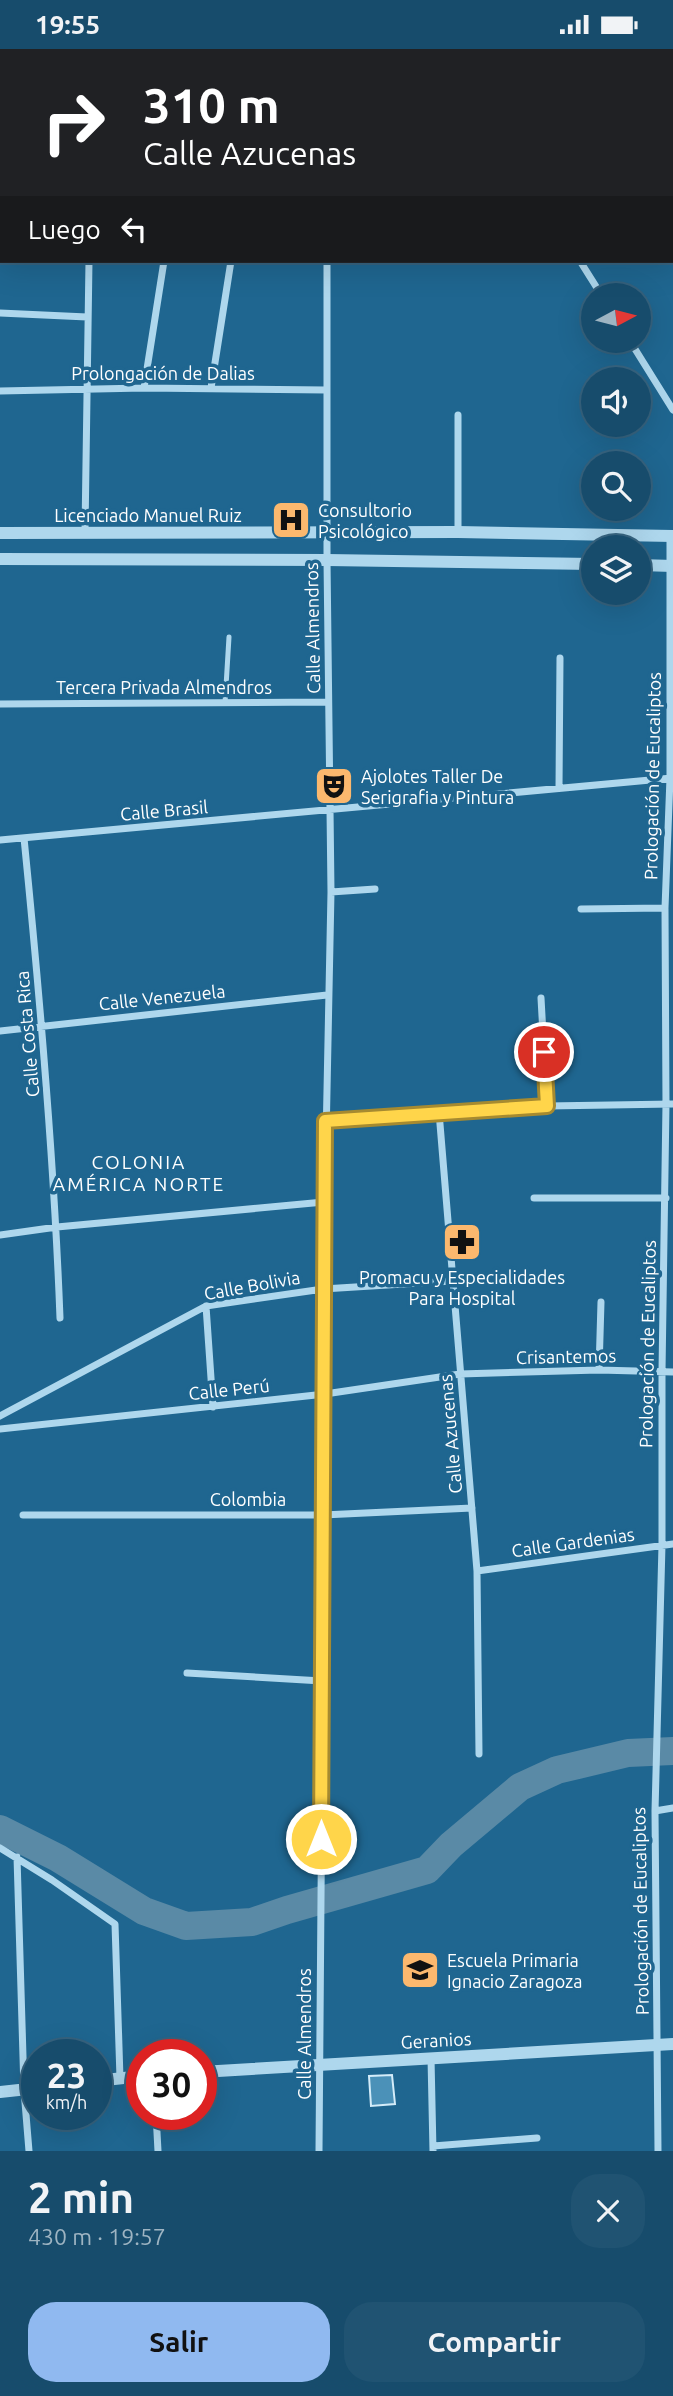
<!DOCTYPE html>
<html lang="es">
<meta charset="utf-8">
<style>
:root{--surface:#174c6c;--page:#205372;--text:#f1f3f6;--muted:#9eb4c2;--line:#36637f;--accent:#90b9f0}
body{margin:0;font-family:Ubuntu,sans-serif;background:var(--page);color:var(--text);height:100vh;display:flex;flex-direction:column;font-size:26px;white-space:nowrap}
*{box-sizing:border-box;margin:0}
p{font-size:23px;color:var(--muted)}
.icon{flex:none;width:38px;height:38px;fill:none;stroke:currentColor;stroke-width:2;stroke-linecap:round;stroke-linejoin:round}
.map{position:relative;height:2102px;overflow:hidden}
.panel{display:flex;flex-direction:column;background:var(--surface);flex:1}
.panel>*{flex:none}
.guide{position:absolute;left:0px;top:0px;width:674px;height:214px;box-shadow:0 7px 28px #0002,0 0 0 2px var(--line);background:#202124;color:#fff;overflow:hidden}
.needle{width:46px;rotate:83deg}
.tools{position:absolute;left:581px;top:234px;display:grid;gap:14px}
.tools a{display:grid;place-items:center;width:70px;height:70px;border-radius:50%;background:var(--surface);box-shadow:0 7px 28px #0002,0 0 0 2px var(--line);font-size:35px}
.speed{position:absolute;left:21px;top:1990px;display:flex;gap:14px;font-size:35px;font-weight:700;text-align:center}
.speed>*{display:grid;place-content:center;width:91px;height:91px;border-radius:50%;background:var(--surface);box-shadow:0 7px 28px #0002,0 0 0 2px var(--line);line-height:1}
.speed small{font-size:18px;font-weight:400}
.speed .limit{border:10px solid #d22;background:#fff;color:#111}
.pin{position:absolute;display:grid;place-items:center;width:60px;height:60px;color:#fff;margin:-30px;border:4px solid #fff;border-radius:50%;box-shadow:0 2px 7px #0007}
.me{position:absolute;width:77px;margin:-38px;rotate:0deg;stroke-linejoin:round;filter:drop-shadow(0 0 5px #0008)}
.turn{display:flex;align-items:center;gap:24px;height:147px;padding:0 28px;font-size:32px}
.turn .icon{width:91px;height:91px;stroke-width:2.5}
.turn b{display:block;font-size:49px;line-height:60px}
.then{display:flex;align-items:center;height:66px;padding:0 28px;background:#0003;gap:14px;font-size:26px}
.round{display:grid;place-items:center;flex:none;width:74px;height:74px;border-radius:28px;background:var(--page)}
.headline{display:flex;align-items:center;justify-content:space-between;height:119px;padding:0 28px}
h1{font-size:42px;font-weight:600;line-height:52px}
.button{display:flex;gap:14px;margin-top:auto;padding:14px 28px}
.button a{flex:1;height:80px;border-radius:28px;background:var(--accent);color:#111;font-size:28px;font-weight:600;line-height:80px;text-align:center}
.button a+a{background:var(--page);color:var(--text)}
.status{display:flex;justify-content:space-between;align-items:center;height:49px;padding:0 35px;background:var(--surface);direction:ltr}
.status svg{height:19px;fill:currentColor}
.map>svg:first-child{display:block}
</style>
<div class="status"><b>19:55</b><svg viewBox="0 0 49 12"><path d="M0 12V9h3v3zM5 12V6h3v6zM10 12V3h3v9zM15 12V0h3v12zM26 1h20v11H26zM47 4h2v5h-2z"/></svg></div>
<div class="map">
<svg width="673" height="2102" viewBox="0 0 673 2102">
<rect width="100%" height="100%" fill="#1f6690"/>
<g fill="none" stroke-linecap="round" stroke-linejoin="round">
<!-- river -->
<path stroke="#5a8aa6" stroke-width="28" d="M0,1780L58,1809L144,1862L186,1877L252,1873L287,1861L427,1821L451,1796L520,1738L557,1721L628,1704L673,1702"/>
</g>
<!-- building -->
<path fill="#4b91b8" stroke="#d4ecf9" stroke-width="2" d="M392,2026L395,2055L371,2057L369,2027Z"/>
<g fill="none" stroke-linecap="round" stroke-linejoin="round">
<!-- service -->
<path stroke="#aed7ed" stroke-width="5" d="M225,654L229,588"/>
<!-- minor -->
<path stroke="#aed7ed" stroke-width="7" d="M94,0V2
M447,0L448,2
M266,2V0
M333,2V0
M580,212L602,247
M0,264L87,268
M630,292L673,361
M144,339L164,212
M211,339L231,212
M0,342L144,339L326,341
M458,366V483
M85,482L89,212
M0,655L328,653
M559,739L560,609
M24,789C40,949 54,1108 60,1269
M0,791L672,729
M331,843L375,840
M581,860L665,859
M541,949L547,1057
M0,982L327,946
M325,1072L439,1063
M534,1149H666
M0,1186L57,1178L324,1153
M206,1257L213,1358
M599,1321L601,1253
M0,1367L206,1257L323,1240L452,1232
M0,1380L325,1345L460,1325L599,1321L673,1323
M23,1466H323L472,1459
M477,1522L673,1495
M187,1624L322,1632
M479,1705L477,1522L439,1063L547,1057L673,1055
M655,1762L673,1759
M0,1799L52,1831L115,1875L120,2029
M17,1808L24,2041L29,2102
M431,2009L433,2102
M156,2065L158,2102
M433,2097L537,2089
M319,2102L325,1345L323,1240L331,843L327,511V212
M658,2102L655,1762L662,1496V1323L666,1055L665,859L670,729V487"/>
<!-- tertiary -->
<path stroke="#aed7ed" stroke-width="12" d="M0,484L458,483L673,487
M0,510L327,511L593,515
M639,516L673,517
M201,2023L673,1995
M96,2032L142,2027
M0,2043L37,2039"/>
</g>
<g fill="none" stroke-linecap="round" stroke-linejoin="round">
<!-- route casing -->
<g stroke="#a68a30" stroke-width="18">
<path id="route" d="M321,1790L325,1072L547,1057L544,1003"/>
</g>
<!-- route -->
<use href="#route" stroke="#ffd54a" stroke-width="12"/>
</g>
<!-- icons -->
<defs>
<g id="hospital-square" transform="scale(2.0125)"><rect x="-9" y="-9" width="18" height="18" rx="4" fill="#fbb86e" stroke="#1f6690"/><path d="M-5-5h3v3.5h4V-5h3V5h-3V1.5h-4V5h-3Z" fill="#111"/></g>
<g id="theatre-square" transform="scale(2.0125)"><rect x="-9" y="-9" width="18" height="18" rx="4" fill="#fbb86e" stroke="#1f6690"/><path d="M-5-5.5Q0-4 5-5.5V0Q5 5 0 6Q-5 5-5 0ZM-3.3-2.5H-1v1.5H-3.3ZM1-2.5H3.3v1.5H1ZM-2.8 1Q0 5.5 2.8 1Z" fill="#111"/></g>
<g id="pharmacy-square" transform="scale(2.0125)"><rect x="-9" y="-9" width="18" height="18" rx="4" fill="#fbb86e" stroke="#1f6690"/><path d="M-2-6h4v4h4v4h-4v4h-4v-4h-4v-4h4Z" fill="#111"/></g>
<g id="school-square" transform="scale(2.0125)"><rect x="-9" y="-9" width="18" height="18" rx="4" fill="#fbb86e" stroke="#1f6690"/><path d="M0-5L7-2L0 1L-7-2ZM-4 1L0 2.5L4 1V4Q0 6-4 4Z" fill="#111"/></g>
</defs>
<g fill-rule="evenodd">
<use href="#hospital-square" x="291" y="471"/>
<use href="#theatre-square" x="334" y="737"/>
<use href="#pharmacy-square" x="462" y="1193"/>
<use href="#school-square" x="420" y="1921"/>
</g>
<g text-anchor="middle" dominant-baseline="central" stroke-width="7" stroke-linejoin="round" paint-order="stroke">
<!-- street labels -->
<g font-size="18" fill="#fff" stroke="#1f6690">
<text x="163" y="324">Prolongación de Dalias</text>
<text x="148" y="466">Licenciado Manuel Ruiz</text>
<text transform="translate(312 579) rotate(-91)">Calle Almendros</text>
<text x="164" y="638">Tercera Privada Almendros</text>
<text transform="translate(652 727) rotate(-89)">Prologación de Eucaliptos</text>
<text transform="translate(164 761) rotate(-5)">Calle Brasil</text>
<text transform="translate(162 948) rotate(-6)">Calle Venezuela</text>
<text transform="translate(27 985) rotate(-95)">Calle Costa Rica</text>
<text transform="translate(252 1236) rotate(-10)">Calle Bolivia</text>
<text transform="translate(647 1295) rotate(-89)">Prologación de Eucaliptos</text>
<text transform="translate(566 1307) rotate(-1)">Crisantemos</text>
<text transform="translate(229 1340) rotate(-6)">Calle Perú</text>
<text transform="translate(450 1385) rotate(-95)">Calle Azucenas</text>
<text x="248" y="1450">Colombia</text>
<text transform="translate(573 1493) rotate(-8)">Calle Gardenias</text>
<text transform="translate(640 1862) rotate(-91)">Prologación de Eucaliptos</text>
<text transform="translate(304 1985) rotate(-90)">Calle Almendros</text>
<text transform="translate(436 1991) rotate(-3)">Geranios</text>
</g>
<!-- poi labels -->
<g font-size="18" fill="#fff" stroke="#1f6690" text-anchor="start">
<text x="318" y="461">Consultorio<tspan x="318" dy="21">Psicológico</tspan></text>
<text x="361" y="727">Ajolotes Taller De<tspan x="361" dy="21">Serigrafia y Pintura</tspan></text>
<text x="462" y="1228" text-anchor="middle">Promacu y Especialidades<tspan x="462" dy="21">Para Hospital</tspan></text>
<text x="447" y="1911">Escuela Primaria<tspan x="447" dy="21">Ignacio Zaragoza</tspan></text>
</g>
<!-- neighbourhood labels -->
<g font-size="19" letter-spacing="2" fill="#fff" stroke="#1f6690">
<text x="139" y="1113">COLONIA<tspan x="139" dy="22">AMÉRICA NORTE</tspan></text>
</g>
</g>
</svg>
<div class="tools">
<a><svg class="needle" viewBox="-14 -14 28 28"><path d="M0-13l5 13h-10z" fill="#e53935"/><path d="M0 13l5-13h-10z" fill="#9eb4c2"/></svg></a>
<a><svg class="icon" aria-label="sound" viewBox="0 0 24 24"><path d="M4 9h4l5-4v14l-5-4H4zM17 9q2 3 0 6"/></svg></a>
<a><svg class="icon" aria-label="search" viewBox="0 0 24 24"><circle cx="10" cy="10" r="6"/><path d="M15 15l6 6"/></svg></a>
<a><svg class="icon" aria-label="layers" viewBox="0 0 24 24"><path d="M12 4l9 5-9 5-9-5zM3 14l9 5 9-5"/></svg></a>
</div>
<div class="speed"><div>23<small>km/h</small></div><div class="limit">30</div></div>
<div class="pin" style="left:544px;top:1003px;background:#d93025"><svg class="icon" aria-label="arrive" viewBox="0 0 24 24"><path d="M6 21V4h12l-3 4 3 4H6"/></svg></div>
<svg class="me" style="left:321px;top:1790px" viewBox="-20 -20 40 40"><circle r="17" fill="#ffd54a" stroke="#fff" stroke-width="3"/><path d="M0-11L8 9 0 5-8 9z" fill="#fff"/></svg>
<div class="guide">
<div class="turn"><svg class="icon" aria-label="right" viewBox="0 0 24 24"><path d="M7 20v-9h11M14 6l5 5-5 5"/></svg><div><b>310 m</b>Calle Azucenas</div></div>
<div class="then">Luego<svg class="icon" aria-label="left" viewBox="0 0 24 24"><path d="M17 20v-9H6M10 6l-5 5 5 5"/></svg></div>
</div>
</div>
<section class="panel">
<div class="headline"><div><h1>2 min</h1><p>430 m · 19:57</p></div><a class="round"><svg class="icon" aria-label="close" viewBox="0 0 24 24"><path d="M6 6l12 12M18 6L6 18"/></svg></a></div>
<div class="button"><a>Salir</a><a>Compartir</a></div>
</section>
